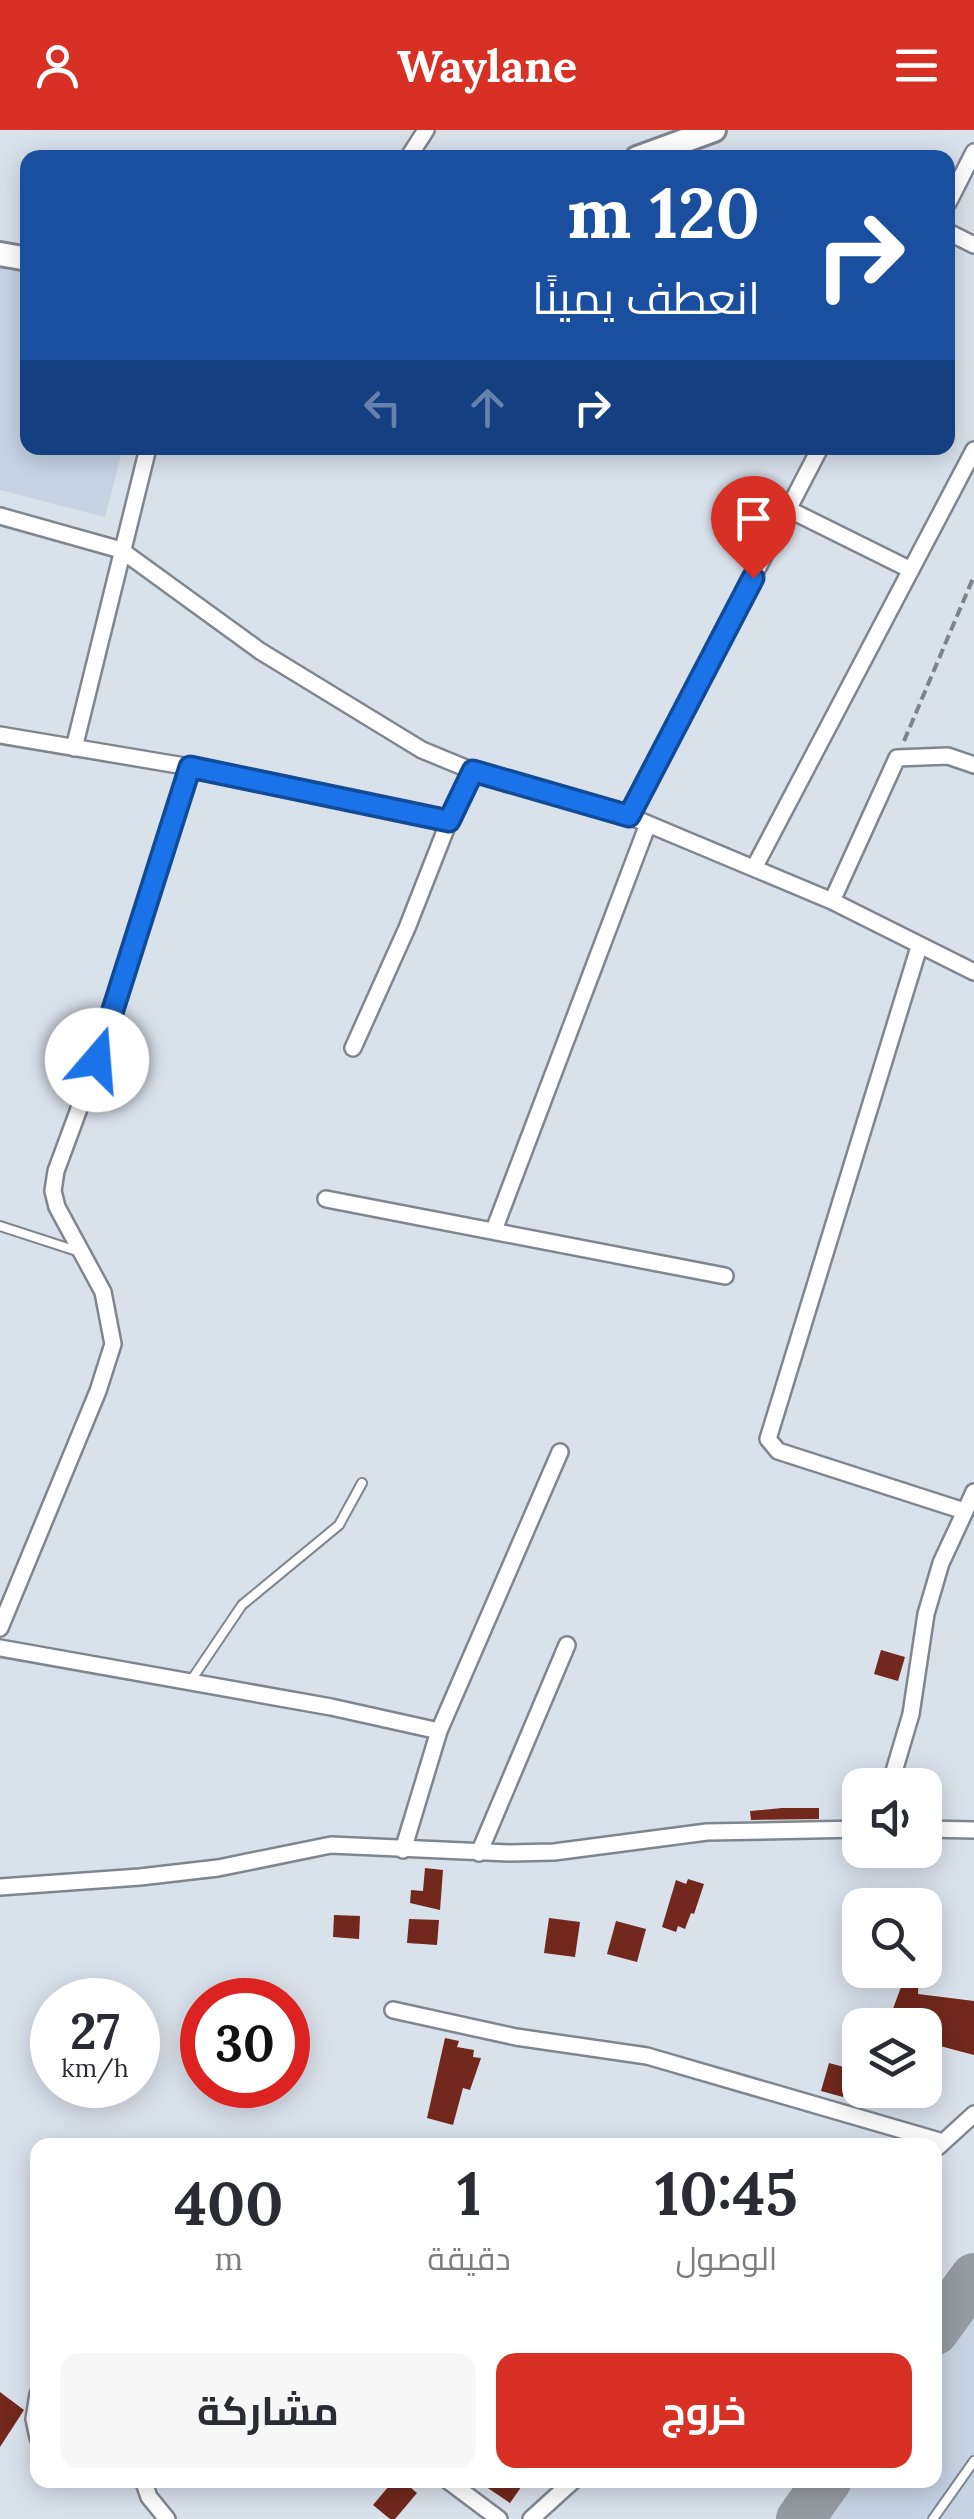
<!DOCTYPE html>
<html lang="ar">
<meta charset="utf-8">
<style>
:root{--surface:#fff;--page:#f7f7f7;--text:#2b2b33;--muted:#7c7c81;--accent:#d93025}
body{margin:0;font-family:Lora,Cairo,serif;background:var(--page);color:var(--text);direction:rtl;height:100vh;display:flex;flex-direction:column;font-size:38px;white-space:nowrap}
*{box-sizing:border-box;margin:0}
p{font-size:32px;color:var(--muted)}
.icon{flex:none;width:55px;height:55px;fill:none;stroke:currentColor;stroke-width:2;stroke-linecap:round;stroke-linejoin:round}
.map{position:relative;flex:1;overflow:hidden;direction:ltr}
.sheet{position:absolute;left:30px;top:2008px;width:912px;height:350px;display:flex;flex-direction:column;background:var(--surface);border-radius:20px;box-shadow:0 5px 25px #0003;direction:rtl}
.sheet>*{flex:none}
.top-card{position:absolute;left:20px;top:20px;width:935px;height:305px;border-radius:20px;box-shadow:0 5px 25px #0003;direction:rtl;background:#1a4fa0;color:#fff;overflow:hidden}
.tools{position:absolute;left:842px;top:1638px;display:grid;gap:20px}
.tools a{display:grid;place-items:center;width:100px;height:100px;border-radius:20px;background:var(--surface);box-shadow:0 5px 25px #0003;font-size:50px}
.speed{position:absolute;left:30px;top:1848px;display:flex;gap:20px;font-size:50px;font-weight:700;text-align:center}
.speed>*{display:grid;place-content:center;width:130px;height:130px;border-radius:50%;background:var(--surface);box-shadow:0 5px 25px #0003;line-height:1}
.speed small{font-size:25px;font-weight:400}
.speed .limit{border:15px solid #d22;background:#fff;color:#111}
.pin{position:absolute;display:grid;place-items:center;width:85px;height:85px;color:#fff;margin:-102px -42px;border-radius:50% 50% 50% 0;rotate:-45deg;box-shadow:0 0 10px #0007}
.pin .icon{rotate:45deg}
.me{position:absolute;width:110px;margin:-55px;rotate:18deg;stroke-linejoin:round;filter:drop-shadow(0 0 8px #0008)}
.turn{display:flex;align-items:center;gap:35px;height:210px;padding:0 30px;font-size:45px}
.turn .icon{width:130px;height:130px;stroke-width:2.5}
.turn b{display:block;font-size:70px;line-height:85px}
.lanes{display:flex;align-items:center;height:95px;padding:0 30px;background:#0003;justify-content:center;gap:50px;direction:ltr}
.lanes .off{opacity:.35}
.eta{display:flex;justify-content:space-evenly;align-items:center;height:170px;text-align:center}
.eta b{font-size:60px;font-weight:700;line-height:70px}
.button{display:flex;gap:20px;margin-top:auto;padding:20px 30px}
.button a{flex:1;height:115px;border-radius:20px;background:var(--accent);color:#fff;font-size:40px;font-weight:700;line-height:115px;text-align:center}
.button a+a{background:var(--page);color:var(--text)}
header{display:flex;justify-content:space-between;align-items:center;height:130px;padding:0 30px;background:var(--accent);color:#fff;font-size:45px;font-weight:700}
.map>svg:first-child{display:block}
</style>
<header><svg class="icon" aria-label="menu" viewBox="0 0 24 24"><path d="M4 6h16M4 12h16M4 18h16"/></svg>Waylane<svg class="icon" aria-label="person" viewBox="0 0 24 24"><circle cx="12" cy="8" r="4"/><path d="M4 21q1-7 8-7t8 7"/></svg></header>
<div class="map">
<svg width="974" height="2389" viewBox="0 0 974 2389">
<rect width="100%" height="100%" fill="#d9e1eb"/>
<!-- built -->
<path fill="#c7d3e3" d="M0,126L27,130L28,318H123L105,387L0,360Z
M974,2144V2389H801L828,2350H935V2199Z"/>
<g fill="none" stroke-linecap="round" stroke-linejoin="round">
<!-- taxiway -->
<path stroke="#969ba2" stroke-width="48" d="M935,2201L974,2147
M800,2389L828,2350"/>
</g>
<!-- building -->
<path fill="#72281c" d="M881,1520L905,1527L898,1551L874,1544Z
M782,1678H819V1689L751,1690L750,1681Z
M425,1738L443,1740L440,1780L410,1773L411,1760L423,1761Z
M688,1749L704,1754L694,1784L691,1783L685,1799L678,1796L676,1802L662,1797L676,1750L686,1754Z
M334,1785L360,1786L359,1809L333,1807Z
M549,1788L580,1792L575,1827L544,1823Z
M409,1789L439,1790L437,1815L407,1813Z
M616,1791L646,1799L637,1832L607,1824Z
M879,1840H919L918,1864L974,1871V1925L925,1912V1895H887L901,1857H879Z
M445,1908L459,1911L457,1917L474,1920L473,1927L481,1928L470,1960L463,1958L453,1995L427,1988Z
M829,1933L851,1939L843,1967L821,1961Z
M0,2262L24,2280L0,2317Z
M394,2350H402L417,2363L395,2389H390L373,2375Z
M476,2350H526L510,2373Z"/>
<g fill="none" stroke-linecap="round" stroke-linejoin="round">
<!-- service casing -->
<g stroke="#808690" stroke-width="12">
<path id="service" d="M0,1096L80,1122
M190,1552L242,1475L339,1395L362,1353
M933,2389L974,2331"/>
</g>
<!-- minor casing -->
<g stroke="#808690" stroke-width="20">
<path id="minor" d="M408,28L426,0
M948,73L974,22
M948,102L974,115
M788,379L911,440
M0,386L121,420L260,521L422,620L473,641L629,686L832,771L974,842
M0,605L190,637L449,691L473,641
M74,618L148,318
M629,686L820,318
M754,738L974,320
M832,771L897,628L948,626L974,635
M919,817L768,1309L778,1321L964,1381
M353,918L407,798L449,691
M326,1069L725,1146
M494,1100L648,694
M0,1498L98,1261L113,1214L103,1162L57,1077L53,1061L56,1041L97,930L190,637
M0,1518L331,1577L439,1601L403,1720
M439,1601L560,1322
M890,1655L911,1584L926,1484L941,1433L974,1362
M925,1699L974,1700
M479,1723L567,1515
M0,1757L140,1747L218,1738L331,1715L509,1723L554,1722L707,1702L860,1699
M393,1880L516,1907L647,1926L943,2012
M938,2017L974,1984
M38,2264L34,2289L38,2308
M143,2350L149,2367L167,2389
M447,2350L499,2389
M531,2389L574,2350"/>
</g>
<!-- secondary casing -->
<g stroke="#808690" stroke-width="28">
<path id="secondary" d="M637,28L714,0
M0,124L28,129"/>
</g>
<!-- path -->
<path stroke="#7e838a" stroke-width="4" stroke-dasharray="10 5" stroke-linecap="butt" d="M904,611L974,446"/>
<!-- service -->
<use href="#service" stroke="#fff" stroke-width="8"/>
<!-- minor -->
<use href="#minor" stroke="#fff" stroke-width="15"/>
<!-- secondary -->
<use href="#secondary" stroke="#fff" stroke-width="22"/>
</g>
<g fill="none" stroke-linecap="round" stroke-linejoin="round">
<!-- route casing -->
<g stroke="#114b97" stroke-width="25">
<path id="route" d="M97,930L190,637L449,691L473,641L629,686L753,448"/>
</g>
<!-- route -->
<use href="#route" stroke="#1a73e8" stroke-width="18"/>
</g>
</svg>
<div class="tools">
<a><svg class="icon" aria-label="sound" viewBox="0 0 24 24"><path d="M4 9h4l5-4v14l-5-4H4zM17 9q2 3 0 6"/></svg></a>
<a><svg class="icon" aria-label="search" viewBox="0 0 24 24"><circle cx="10" cy="10" r="6"/><path d="M15 15l6 6"/></svg></a>
<a><svg class="icon" aria-label="layers" viewBox="0 0 24 24"><path d="M12 4l9 5-9 5-9-5zM3 14l9 5 9-5"/></svg></a>
</div>
<div class="speed"><div>27<small>km/h</small></div><div class="limit">30</div></div>
<div class="pin" style="left:753px;top:448px;background:#d93025"><svg class="icon" aria-label="arrive" viewBox="0 0 24 24"><path d="M6 21V4h12l-3 4 3 4H6"/></svg></div>
<svg class="me" style="left:97px;top:930px" viewBox="-20 -20 40 40"><circle r="19" fill="#fff"/><path d="M0-13L10 11 0 6-10 11z" fill="#1a73e8"/></svg>
<div class="top-card">
<div class="turn"><svg class="icon" aria-label="right" viewBox="0 0 24 24"><path d="M7 20v-9h11M14 6l5 5-5 5"/></svg><div><b>120 m</b>انعطف يمينًا</div></div>
<div class="lanes"><svg class="icon off" aria-label="left" viewBox="0 0 24 24"><path d="M17 20v-9H6M10 6l-5 5 5 5"/></svg><svg class="icon off" aria-label="ahead" viewBox="0 0 24 24"><path d="M12 20V5M6 11l6-6 6 6"/></svg><svg class="icon" aria-label="right" viewBox="0 0 24 24"><path d="M7 20v-9h11M14 6l5 5-5 5"/></svg></div>
</div>
<section class="sheet">
<div class="eta">
<div><b>10:45</b><p>الوصول</p></div>
<div><b>1</b><p>دقيقة</p></div>
<div><b>400</b><p>m</p></div>
</div>
<div class="button"><a>خروج</a><a>مشاركة</a></div>
</section>
</div>
